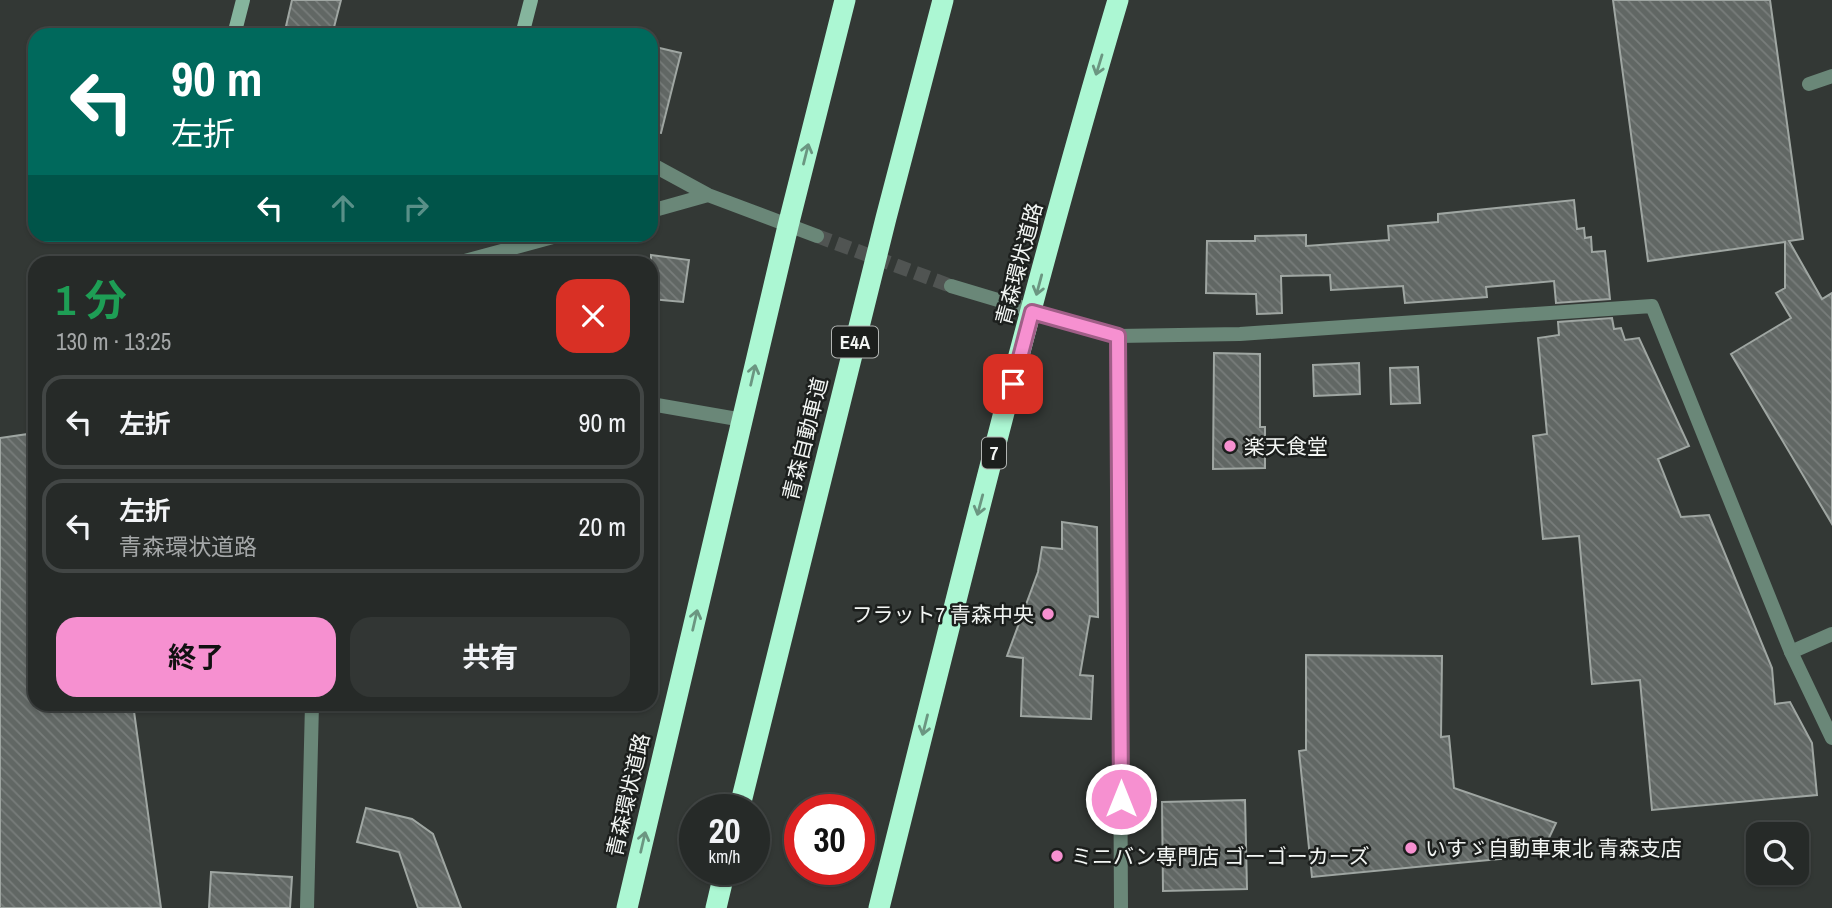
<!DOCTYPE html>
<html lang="ja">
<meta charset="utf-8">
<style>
:root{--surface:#262a28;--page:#323634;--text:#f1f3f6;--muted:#a4a7a8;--line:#424645;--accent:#f690d0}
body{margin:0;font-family:"Archivo Narrow","Noto Sans JP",sans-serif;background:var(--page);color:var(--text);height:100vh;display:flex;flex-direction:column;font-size:26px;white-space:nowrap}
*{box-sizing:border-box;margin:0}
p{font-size:23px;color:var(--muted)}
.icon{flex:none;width:38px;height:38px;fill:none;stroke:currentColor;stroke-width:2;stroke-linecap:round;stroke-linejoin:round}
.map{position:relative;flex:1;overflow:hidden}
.drawer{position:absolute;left:28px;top:256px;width:630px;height:455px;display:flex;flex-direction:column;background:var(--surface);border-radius:21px;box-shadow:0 2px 5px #0004,0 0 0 2px var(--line)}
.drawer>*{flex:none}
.top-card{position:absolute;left:28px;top:28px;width:630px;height:214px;border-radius:21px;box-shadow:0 2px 5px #0004,0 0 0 2px var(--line);background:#00695c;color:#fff;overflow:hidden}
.controls{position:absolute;left:1746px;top:822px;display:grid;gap:14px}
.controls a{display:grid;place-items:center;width:63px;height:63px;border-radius:14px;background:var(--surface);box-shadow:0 2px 5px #0004,0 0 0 2px var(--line);font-size:35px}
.speed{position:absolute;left:679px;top:794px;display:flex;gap:14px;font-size:35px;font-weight:700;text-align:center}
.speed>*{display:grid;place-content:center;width:91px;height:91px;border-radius:50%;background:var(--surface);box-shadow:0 2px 5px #0004,0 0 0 2px var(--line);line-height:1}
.speed small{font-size:18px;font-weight:400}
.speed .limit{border:10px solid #d22;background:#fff;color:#111}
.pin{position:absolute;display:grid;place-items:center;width:60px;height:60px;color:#fff;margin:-30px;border-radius:14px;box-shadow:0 4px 10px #0006}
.me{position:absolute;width:77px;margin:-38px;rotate:0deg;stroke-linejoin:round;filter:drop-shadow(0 0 5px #0008)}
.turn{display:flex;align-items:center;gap:24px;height:147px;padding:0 28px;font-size:32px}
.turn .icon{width:91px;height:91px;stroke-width:2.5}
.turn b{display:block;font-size:49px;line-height:60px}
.lanes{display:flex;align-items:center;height:66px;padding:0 28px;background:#0003;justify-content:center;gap:35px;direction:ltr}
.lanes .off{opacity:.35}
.round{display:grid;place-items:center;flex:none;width:74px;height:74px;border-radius:21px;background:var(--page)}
.head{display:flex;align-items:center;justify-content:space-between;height:119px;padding:0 28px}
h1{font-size:42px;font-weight:700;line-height:52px;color:#1e9e55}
.primary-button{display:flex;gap:14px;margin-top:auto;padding:14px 28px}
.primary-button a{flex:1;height:80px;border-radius:21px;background:var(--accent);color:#111;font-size:28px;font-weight:700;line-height:80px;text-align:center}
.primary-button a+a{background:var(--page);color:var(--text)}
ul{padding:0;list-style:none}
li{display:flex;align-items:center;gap:21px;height:94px;margin:0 14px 10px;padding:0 14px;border:4px solid var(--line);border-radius:21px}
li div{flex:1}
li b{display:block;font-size:26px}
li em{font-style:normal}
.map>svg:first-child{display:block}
</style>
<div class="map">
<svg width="1832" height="908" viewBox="0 0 1832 908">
<defs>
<pattern id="building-back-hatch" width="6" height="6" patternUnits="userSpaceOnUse" patternTransform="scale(1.75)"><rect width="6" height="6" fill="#616764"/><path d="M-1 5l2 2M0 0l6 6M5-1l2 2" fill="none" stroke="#787d7b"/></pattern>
</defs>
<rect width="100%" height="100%" fill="#333835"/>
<!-- building -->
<path fill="url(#building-back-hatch)" stroke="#9fa6a2" stroke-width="2" d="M292,0H341L332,35H284Z
M1613,0H1770L1803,239L1789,241L1822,299L1832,293V524L1731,354L1791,318L1776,293L1785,288V242L1648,261Z
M651,46L681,53L661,133L651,132Z
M1574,200L1577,229L1584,228L1585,238L1591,237L1592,252L1605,251L1610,299L1556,303L1554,281L1486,287L1487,297L1405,303L1403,286L1331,290L1330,275L1281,276L1282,313L1257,314L1256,294L1206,293L1207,241H1255V236L1306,235V246L1389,240L1388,226L1438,222V214Z
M651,255L689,260L683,302L651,299Z
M1612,318L1614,329L1621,328L1625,340L1639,338L1689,446L1658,459L1681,517L1709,515L1772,668L1775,704L1790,702L1812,743L1817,795L1652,810L1640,680L1592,684L1579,536L1543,539L1533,436L1547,434L1538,338L1559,335L1558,322Z
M1214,353L1260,354V427H1265V468L1213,469Z
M1359,363L1360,394L1314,396L1313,365Z
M1418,367L1420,403L1391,404L1390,368Z
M35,433V704H133L161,908H0V438Z
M1062,522L1097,527L1098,617L1090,616L1080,675L1093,676L1091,719L1021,716L1023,658L1007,656L1038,572L1042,547L1062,549Z
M1306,655L1442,656L1441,737L1449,736L1454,788L1556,823L1541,855L1312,877L1299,751L1306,750Z
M1245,800L1247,889L1163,891L1162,802Z
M366,808L412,819L433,834L461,908H418L399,852L357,842Z
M211,872L292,877L290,908H209Z"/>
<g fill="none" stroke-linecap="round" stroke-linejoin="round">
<!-- street-tunnel -->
<path stroke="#505452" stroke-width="14" stroke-dasharray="14 7" stroke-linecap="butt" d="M817,236L951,286"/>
<!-- lane -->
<path stroke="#6a8778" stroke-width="14" d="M1791,652L1832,634
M307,908L312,704"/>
<!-- street -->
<path stroke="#6a8778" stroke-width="14" d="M1809,84L1832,76
M651,164L708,195L817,236
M651,211L708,195
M461,262L564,234
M951,286L1118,336L1240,334L1652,306L1791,652L1832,738
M1118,336L1121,908
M651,404L743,420"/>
<!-- secondary -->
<path stroke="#85b59d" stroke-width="14" d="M234,35L243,0
M522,35L531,0"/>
<!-- highway -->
<path stroke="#acf7d3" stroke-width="21" d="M739,810L886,218L943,0
M627,908L788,226L845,0
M716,908L725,870
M879,908C955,604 1029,300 1118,0"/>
</g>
<!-- one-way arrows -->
<defs><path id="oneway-shaft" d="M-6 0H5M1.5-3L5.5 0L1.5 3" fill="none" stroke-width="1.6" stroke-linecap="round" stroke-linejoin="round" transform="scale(1.75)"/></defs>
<g stroke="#6b9681">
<use href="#oneway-shaft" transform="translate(1099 65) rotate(107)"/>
<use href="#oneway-shaft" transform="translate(806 154) rotate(-76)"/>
<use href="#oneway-shaft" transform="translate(1039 285) rotate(105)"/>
<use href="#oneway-shaft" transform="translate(753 375) rotate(-77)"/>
<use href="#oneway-shaft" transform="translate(980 505) rotate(105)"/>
<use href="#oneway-shaft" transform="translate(695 620) rotate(-77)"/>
<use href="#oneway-shaft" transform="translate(925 725) rotate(104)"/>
<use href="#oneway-shaft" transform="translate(643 842) rotate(-77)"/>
</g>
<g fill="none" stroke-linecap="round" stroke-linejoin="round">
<!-- route casing -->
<g stroke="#a05e87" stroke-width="18">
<path id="route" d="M1013,384L1032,312L1118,336L1121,799"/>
</g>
<!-- route -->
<use href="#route" stroke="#f690d0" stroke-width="12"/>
</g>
<!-- markers -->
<g fill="#f690d0" stroke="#1c1f1d" stroke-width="2.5">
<circle cx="1230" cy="446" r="7"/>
<circle cx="1048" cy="614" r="7"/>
<circle cx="1411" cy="848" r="7"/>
<circle cx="1057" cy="856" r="7"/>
</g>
<g text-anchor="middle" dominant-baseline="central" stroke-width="5" stroke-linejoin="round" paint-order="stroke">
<!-- shield labels -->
<g fill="#1c1f1d" stroke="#b2b5b3" stroke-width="2">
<rect x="832" y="326.5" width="46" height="31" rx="5"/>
<rect x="982" y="437.5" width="24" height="31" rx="5"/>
</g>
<g font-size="19" font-weight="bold" fill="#f2f5f3">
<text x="855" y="342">E4A</text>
<text x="994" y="453">7</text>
</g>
<!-- street labels -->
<g font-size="21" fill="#f2f5f3" stroke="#1c1f1d">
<text transform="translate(1019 264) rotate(-75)">青森環状道路</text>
<text transform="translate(805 439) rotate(-76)">青森自動車道</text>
<text transform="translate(628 795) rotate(-77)">青森環状道路</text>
</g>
<!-- poi labels -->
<g font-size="21" fill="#f2f5f3" stroke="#1c1f1d" text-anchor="start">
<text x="1244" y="446">楽天食堂</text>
<text x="1034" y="614" text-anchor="end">フラット7 青森中央</text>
<text x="1425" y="848">いすゞ自動車東北 青森支店</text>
<text x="1071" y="856">ミニバン専門店 ゴーゴーカーズ</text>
</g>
</g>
</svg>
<div class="controls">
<a><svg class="icon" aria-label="search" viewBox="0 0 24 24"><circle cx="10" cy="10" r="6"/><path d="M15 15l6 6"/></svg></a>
</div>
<div class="speed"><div>20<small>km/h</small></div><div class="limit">30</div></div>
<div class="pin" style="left:1013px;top:384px;background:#d93025"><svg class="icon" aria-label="arrive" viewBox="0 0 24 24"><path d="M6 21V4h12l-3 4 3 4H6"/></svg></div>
<svg class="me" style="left:1121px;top:799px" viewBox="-20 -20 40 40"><circle r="17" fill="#f690d0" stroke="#fff" stroke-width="3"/><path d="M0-11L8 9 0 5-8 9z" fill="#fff"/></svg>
<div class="top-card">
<div class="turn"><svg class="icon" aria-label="left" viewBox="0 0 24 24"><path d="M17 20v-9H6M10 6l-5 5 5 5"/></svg><div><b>90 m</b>左折</div></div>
<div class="lanes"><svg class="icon" aria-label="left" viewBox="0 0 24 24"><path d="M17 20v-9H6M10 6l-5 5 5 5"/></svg><svg class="icon off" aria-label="ahead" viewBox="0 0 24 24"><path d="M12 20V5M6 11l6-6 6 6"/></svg><svg class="icon off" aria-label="right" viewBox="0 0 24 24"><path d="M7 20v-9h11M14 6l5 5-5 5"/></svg></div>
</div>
<section class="drawer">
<div class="head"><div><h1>1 分</h1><p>130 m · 13:25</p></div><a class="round" style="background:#d93025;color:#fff"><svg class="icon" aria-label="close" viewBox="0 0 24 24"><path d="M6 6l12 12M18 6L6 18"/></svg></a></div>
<ul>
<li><svg class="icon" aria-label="left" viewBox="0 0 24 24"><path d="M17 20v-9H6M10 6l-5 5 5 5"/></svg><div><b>左折</b></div><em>90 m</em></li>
<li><svg class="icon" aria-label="left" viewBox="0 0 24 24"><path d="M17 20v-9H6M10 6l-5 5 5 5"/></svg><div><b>左折</b><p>青森環状道路</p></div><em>20 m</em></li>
</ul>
<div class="primary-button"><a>終了</a><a>共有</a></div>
</section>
</div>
